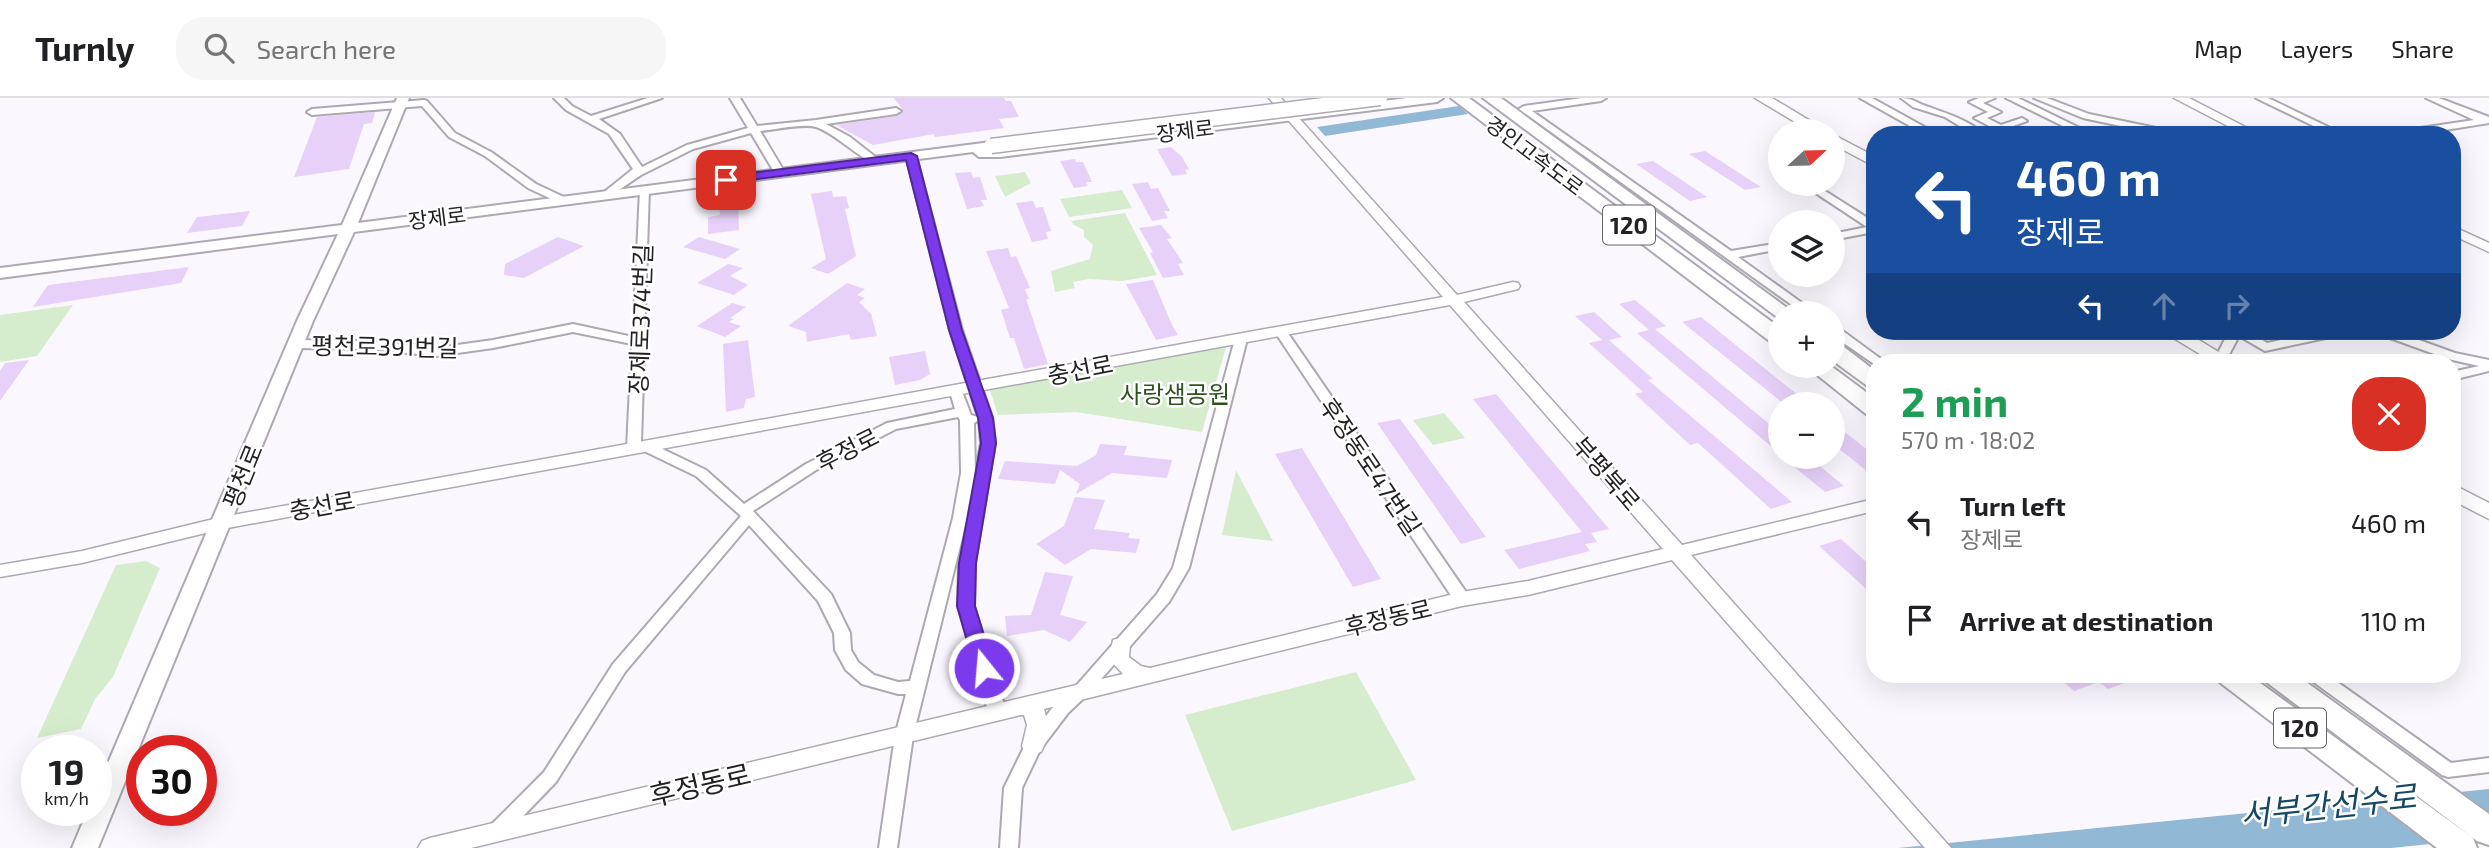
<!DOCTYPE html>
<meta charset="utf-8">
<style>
:root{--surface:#fff;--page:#f6f6f6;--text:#202124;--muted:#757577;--line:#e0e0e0}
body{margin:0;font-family:"Exo 2","Noto Sans KR",sans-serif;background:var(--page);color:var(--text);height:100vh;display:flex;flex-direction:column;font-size:26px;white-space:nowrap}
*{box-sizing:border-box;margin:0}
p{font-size:23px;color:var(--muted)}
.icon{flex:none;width:38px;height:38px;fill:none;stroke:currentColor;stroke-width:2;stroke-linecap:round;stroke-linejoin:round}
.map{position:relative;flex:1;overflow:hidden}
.panel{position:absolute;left:1866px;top:256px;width:595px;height:329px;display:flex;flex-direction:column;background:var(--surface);border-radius:28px;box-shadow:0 7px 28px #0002}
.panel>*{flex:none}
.banner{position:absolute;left:1866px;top:28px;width:595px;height:214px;border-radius:28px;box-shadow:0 7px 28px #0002;background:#1a4fa0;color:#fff;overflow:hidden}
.needle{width:46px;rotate:68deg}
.fabs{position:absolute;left:1768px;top:21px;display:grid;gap:14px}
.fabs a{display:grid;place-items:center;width:77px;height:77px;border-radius:50%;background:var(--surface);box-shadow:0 7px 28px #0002;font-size:35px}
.speed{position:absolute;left:21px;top:637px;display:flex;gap:14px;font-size:35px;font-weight:700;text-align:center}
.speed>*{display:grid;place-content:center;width:91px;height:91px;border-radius:50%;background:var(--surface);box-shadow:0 7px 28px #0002;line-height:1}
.speed small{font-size:18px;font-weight:400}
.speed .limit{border:10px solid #d22;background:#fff;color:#111}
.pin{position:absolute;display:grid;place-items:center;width:60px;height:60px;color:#fff;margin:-30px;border-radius:14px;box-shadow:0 4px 10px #0006}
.me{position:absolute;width:77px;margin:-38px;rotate:343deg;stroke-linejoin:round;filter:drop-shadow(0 0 5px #0008)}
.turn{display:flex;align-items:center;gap:24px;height:147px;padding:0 35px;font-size:32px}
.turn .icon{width:91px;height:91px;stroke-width:2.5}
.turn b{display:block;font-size:49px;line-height:60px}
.lanes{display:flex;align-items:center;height:66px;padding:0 35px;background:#0003;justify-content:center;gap:35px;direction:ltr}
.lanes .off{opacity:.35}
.round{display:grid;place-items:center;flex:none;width:74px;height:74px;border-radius:28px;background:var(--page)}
.summary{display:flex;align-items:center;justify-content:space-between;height:119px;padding:0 35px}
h1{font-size:42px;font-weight:700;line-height:52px;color:#1e9e55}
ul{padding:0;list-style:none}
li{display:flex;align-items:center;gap:21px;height:98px;padding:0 35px}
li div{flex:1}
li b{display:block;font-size:26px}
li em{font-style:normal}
header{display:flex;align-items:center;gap:42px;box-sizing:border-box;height:98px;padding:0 35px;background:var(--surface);border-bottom:2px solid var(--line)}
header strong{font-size:33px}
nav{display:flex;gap:38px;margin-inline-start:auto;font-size:24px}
.search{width:490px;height:63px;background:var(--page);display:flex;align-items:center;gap:18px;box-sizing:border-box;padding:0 24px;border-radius:28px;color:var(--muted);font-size:26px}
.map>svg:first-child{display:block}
</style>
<header>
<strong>Turnly</strong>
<div class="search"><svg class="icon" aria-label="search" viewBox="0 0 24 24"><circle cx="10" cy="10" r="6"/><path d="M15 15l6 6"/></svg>Search here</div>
<nav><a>Map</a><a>Layers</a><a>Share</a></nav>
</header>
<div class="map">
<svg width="2489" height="750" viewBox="0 0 2489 750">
<rect width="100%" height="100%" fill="#fbf7ff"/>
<!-- green -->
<path fill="#d5edcc" d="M1025,74L1031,85L1005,99L995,78Z
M1122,92L1132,110L1069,119L1060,101Z
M1125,115L1157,177L1122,183L1089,181L1073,184L1075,190L1055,194L1051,173L1090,161L1093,147L1084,139V132L1074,127L1071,123Z
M73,207L37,258L0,264V217Z
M1226,249L1202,334L1076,314L998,317L990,292Z
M1444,315L1465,340L1433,347L1413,322Z
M1236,372L1273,443L1222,437Z
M146,463L160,470L113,579L95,601L81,631L37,640L116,467Z
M1356,574L1416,682L1232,733L1185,617Z"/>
<!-- water -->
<path fill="#91b9d5" d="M1459,8L1468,16L1325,38L1317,29Z
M2489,691V740L2391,750H1898Z"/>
<!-- building -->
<path fill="#e7d1f9" d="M894,0H1004L1006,3H1011L1019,19L999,21L1004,30L935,39L934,36L873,47L836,27L897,18L903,12Z
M375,14L372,25L364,26L349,71L294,79L317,19Z
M1171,49L1182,59L1189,71L1185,72L1187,76L1172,78L1157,51Z
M1705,53L1761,89L1745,92L1689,56Z
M1075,61L1076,64H1083L1092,84H1086L1088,88L1074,90L1060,63Z
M1653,63L1707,99L1690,103L1636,66Z
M971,74L973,80L980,79L987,102H981L984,108L967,111L955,75Z
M1148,84L1151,91L1158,90L1170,113H1164L1168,120L1152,123L1132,86Z
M738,92L739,132L708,136V119L720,117L718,95Z
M832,93L833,99L846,98L849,110L845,111L856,158L828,176L811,170L826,161L811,96Z
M1033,103L1036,110L1043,109L1051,133L1046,134L1048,141L1032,144L1016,105Z
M250,113L242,128L187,135L197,119Z
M1161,127L1172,140L1167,141L1183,165L1178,166L1184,177L1163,180L1150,155L1153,154L1139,130Z
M558,139L584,148L524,180L504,177L505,166Z
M699,139L740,151L725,161L683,149Z
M1008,150L1011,159L1016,158L1030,190L1025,191L1029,201H1026L1048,266L1024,271L1014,240H1010L1001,212L1009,210L986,153Z
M728,166L743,170L730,178L748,187L734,197L697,185Z
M189,169L181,185L33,209L48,187Z
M1153,182L1172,227L1178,237L1156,242L1126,186Z
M847,185L865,191L857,197L865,200L859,204L871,216L877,238L851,242L849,236L807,244L806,234L788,228Z
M1635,202L1666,228L1655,231L1780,335V356L1637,235L1649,232L1619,206Z
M732,205L746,209L730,220L734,221L729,224L741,228L725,239L697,228Z
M1594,214L1622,239L1609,242L1653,281L1648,282L1792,404L1771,411L1698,345L1690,347L1635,296L1643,294L1589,245L1602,242L1575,218Z
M1701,219L1809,306H1784L1682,224Z
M748,242L755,299L746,301L744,310L726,314L723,246Z
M925,253L930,276L920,282L895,287L889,259Z
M29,262L0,303V273L5,265Z
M1496,296L1609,431L1591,435L1597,444L1585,446L1590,453L1519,471L1504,452L1582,434L1473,301Z
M1400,321L1486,439L1461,446L1377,325Z
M1832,324L1874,357V379L1832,345Z
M1100,346L1127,348L1124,357L1172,362L1167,380L1112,375L1076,396L1080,386L1060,372L1055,386L998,381L1005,363L1077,368L1096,357Z
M1302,350L1381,481L1353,489L1275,356Z
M1782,359H1809L1844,388L1825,394Z
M1075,399L1105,402L1094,431L1130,435L1128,440L1140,441L1136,455L1091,451L1065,467L1036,446L1064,428Z
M1841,441L1874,471V498L1819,448Z
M1045,474L1073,478L1060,517L1087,524L1070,544L1044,532L1007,538L1005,518L1031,517Z
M2054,576H2117L2125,585L2108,591L2099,584L2074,593Z"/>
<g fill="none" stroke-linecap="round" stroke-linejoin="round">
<!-- minor casing -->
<g stroke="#ada8b1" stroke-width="4">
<path id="minor" d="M554,0H564L572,8L591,18L648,0H662L599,21L620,36L642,69L687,47L748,30L730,0H740L757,28L816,22L896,10L901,13L896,16L826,26L850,39L878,61V65C865,66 834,34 816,29C803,25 774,32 760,33L785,75L784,77H776L751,35L693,51L641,77L607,100L602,97L603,95L633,71L609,36L566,12Z
M1582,0H1606L1601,3L1532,13L1731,153L1780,145V151L1738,159L1816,215H1803L1519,11L1524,8Z
M1860,0H1872L1939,37H1926Z
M1901,0C1911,0 1914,3 1923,7C1945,15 1961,19 1981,33L1991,29L1974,20L1988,14L1969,4L1979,0H1995L1983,5L2001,14L1987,20L2001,27L2022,20L2027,23L1988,37H1974L1945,19L1913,9Z
M2006,0H2018L2094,37H2081Z
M2034,0H2047L2089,16L2156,30L2159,37H2149V34L2083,20Z
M2256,0H2268L2345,37H2332Z
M2426,0H2439L2489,19V25L2414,37H2389L2394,34L2474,22Z
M424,2L427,3L455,35L491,54L536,86L568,101V105H560L528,90L485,58L449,39L422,8L312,17L307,14L312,11Z
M907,56L916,58L962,232L992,319L995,345L975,465L974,508L1006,613L1003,618L997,619L991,618L988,613L958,508L959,465L981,345L979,322L974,325L975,375L967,420L913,638L897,750H879L895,638L906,596H898L862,586L846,572L835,552L834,535L818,503L749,427L625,574L556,684L504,738L497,741L490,738L488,733L490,728L544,674L613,566L741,418L696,378L640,351L634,354L627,350L632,246L573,234L493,250L436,258L369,251L296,250L290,246L296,242L369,243L436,250L493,242L573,226L633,239L640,92L641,90H649L641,345H650L706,372L744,406L806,366L887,325L955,311L950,294L951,291H961L971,317L978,319L950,232L906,58ZM958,319L960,322L961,375L953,420L910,583L898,584L874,577L858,564L851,552L850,535L831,496L753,413L816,372L896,331Z
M1802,86H1814L1874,124V134L1832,142V136L1867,129Z
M1832,227L1836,228L1885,264H1874V266L1832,237Z
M1281,230L1285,231L1468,497L1470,501L1468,505H1456L1275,234Z
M2229,233H2248L2267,245L2324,233H2346L2340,237L2265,253L2239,238L2225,264H2217L2215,261Z
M2377,233H2394L2455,255L2489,262V273L2452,282V274L2479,268L2448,261L2379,236Z
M1241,237L1247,241L1189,470L1169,504L1088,596L1068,615L1040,652L1022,690L1018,750H1000L1004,690L1027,643L1056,605L1076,588L1157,496L1173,470L1235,241Z
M2306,576H2326L2451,665L2489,660V674L2448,679L2442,677L2308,580Z"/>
</g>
<!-- tertiary casing -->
<g stroke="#ada8b1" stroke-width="3">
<path id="tertiary" d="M1269,0H1281L1457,197L1513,184L1518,185L1520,188L1518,191L1464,204L1682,447L1874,401V413L1691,457L1951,750H1925L1672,462L1528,497L1462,508L1044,611C1049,627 1049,639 1041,654L1033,656L1025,654L1022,648L1027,627L1024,617H1021L471,750H418L422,743L430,740L1123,576L1109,561L1113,542L1120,540L1127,542L1130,547L1129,559L1141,568L1150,570L1462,494L1528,483L1663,451L1450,207L222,431L82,465L0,479V467L82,453L222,419L1443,199Z
M2174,0H2189L2261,37H2245Z
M2452,128L2489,145V154L2452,137Z"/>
</g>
<!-- secondary casing -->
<g stroke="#ada8b1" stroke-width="4">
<path id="secondary" d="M397,0H409L358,125L991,44L998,48L996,51H1000L1407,0H1443L1437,4L1000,59H979L973,54L354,134L313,223L98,750H72L88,712H96V693L297,223L338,136L0,180V170L342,127Z"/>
</g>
<!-- primary casing -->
<g stroke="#ada8b1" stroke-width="3">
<path id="primary" d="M1755,0H1772L1827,33H1810Z
M1832,36L1874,58V68L1832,46Z
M2162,233H2184L2235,264H2213Z
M2452,386L2489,405V421L2452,402Z"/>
</g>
<!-- motorway casing -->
<g stroke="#ada8b1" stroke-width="4">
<path id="motorway" d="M1451,0H1469L1780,230V246L1772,245Z
M1483,0H1501L1794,215H1780V220L1777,219Z
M1832,245L1840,246L1874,272V289L1866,287L1832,262Z
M1806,268H1831L1874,300V318L1866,316Z
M2214,576H2248L2473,740L2477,750H2437L2218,583Z
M2261,576H2295L2489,716V747L2477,743L2265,583Z"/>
</g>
<!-- minor -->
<use href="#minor" fill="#fff" fill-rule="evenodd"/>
<!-- tertiary -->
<use href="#tertiary" fill="#fff" fill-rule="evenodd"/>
<!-- secondary -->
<use href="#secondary" fill="#fff" fill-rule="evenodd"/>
<!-- primary -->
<use href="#primary" fill="#fff" fill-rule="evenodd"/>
<!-- motorway -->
<use href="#motorway" fill="#fff" fill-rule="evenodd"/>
<!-- secondary-bridge casing -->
<g stroke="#ada8b1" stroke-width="17" stroke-linecap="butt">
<path id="secondary-bridge" d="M991,48L1380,0"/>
</g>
<!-- secondary-bridge -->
<use href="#secondary-bridge" stroke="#fff" stroke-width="14"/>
</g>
<!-- route -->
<path fill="#7c3aed" stroke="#51269a" stroke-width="2" d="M911,55L917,58L962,232L993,320L996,345L976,465L975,508L994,570L991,575H978L975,570L957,508L959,465L981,345L978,320L949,232L906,62L726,85L720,82L726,78Z"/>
<g text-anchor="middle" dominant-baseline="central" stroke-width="5" stroke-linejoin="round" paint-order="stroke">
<!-- far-street labels -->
<g font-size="21" fill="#232124" stroke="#fff">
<text transform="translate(1185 32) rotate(-7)">장제로</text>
<text transform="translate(1535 57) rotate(37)">경인고속도로</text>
<text transform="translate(437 119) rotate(-7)">장제로</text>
</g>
<!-- shield labels -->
<g fill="#fff" stroke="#656466" stroke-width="2">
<rect x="1603" y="107.5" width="52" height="39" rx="5"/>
<rect x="2274" y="610.5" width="52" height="39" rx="5"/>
</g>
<g font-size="23" font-weight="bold" fill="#232124">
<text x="1629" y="127">120</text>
<text x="2300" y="630">120</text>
</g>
<!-- street labels -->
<g font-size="24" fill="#232124" stroke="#fff">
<text transform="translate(640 221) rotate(-88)">장제로374번길</text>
<text transform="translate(385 248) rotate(1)">평천로391번길</text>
<text transform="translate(1080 271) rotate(-11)">충선로</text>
<text transform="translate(847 351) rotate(-27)">후정로</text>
<text transform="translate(1371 368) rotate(56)">후정동로47번길</text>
<text transform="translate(1607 375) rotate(49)">부평북로</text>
<text transform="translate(242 378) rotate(-68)">평천로</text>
<text transform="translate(322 407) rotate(-10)">충선로</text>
<text transform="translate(1388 519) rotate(-13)">후정동로</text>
</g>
<!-- park labels -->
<g font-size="24" fill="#2f521f" stroke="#fff">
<text x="1175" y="295">사랑샘공원</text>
</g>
<!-- near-street labels -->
<g font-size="28" fill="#232124" stroke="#fff">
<text transform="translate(700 686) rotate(-13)">후정동로</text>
</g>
<!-- near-water labels -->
<g font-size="32" font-style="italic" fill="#164864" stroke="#fff">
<text transform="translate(2328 706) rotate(-6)">서부간선수로</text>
</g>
</g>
</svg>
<div class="fabs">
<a><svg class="needle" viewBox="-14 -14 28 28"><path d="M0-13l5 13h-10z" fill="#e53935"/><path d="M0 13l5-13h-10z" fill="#757577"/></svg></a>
<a><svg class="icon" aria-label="layers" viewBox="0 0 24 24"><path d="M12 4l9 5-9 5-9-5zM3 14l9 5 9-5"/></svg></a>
<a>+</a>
<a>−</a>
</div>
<div class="speed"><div>19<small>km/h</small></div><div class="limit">30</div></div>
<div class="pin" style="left:726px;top:82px;background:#d93025"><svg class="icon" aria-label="arrive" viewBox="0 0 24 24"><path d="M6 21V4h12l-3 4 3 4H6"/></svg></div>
<svg class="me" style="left:984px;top:570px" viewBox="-20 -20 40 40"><circle r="17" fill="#7c3aed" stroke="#fff" stroke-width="3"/><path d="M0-11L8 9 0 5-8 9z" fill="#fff"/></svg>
<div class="banner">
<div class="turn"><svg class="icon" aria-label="left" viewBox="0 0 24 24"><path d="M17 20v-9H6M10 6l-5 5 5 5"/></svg><div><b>460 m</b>장제로</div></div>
<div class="lanes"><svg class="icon" aria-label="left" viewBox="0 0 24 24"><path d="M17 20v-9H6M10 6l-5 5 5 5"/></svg><svg class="icon off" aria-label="ahead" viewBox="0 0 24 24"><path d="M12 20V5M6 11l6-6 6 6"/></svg><svg class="icon off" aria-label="right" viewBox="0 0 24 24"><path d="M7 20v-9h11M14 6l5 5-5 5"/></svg></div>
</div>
<section class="panel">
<div class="summary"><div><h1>2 min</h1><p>570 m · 18:02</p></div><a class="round" style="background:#d93025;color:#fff"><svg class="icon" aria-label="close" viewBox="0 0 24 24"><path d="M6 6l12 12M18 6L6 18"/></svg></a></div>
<ul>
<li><svg class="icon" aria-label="left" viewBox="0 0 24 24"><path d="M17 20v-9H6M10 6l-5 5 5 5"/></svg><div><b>Turn left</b><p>장제로</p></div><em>460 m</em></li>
<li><svg class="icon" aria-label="arrive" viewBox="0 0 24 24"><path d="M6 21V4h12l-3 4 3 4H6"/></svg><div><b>Arrive at destination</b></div><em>110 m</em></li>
</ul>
</section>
</div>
